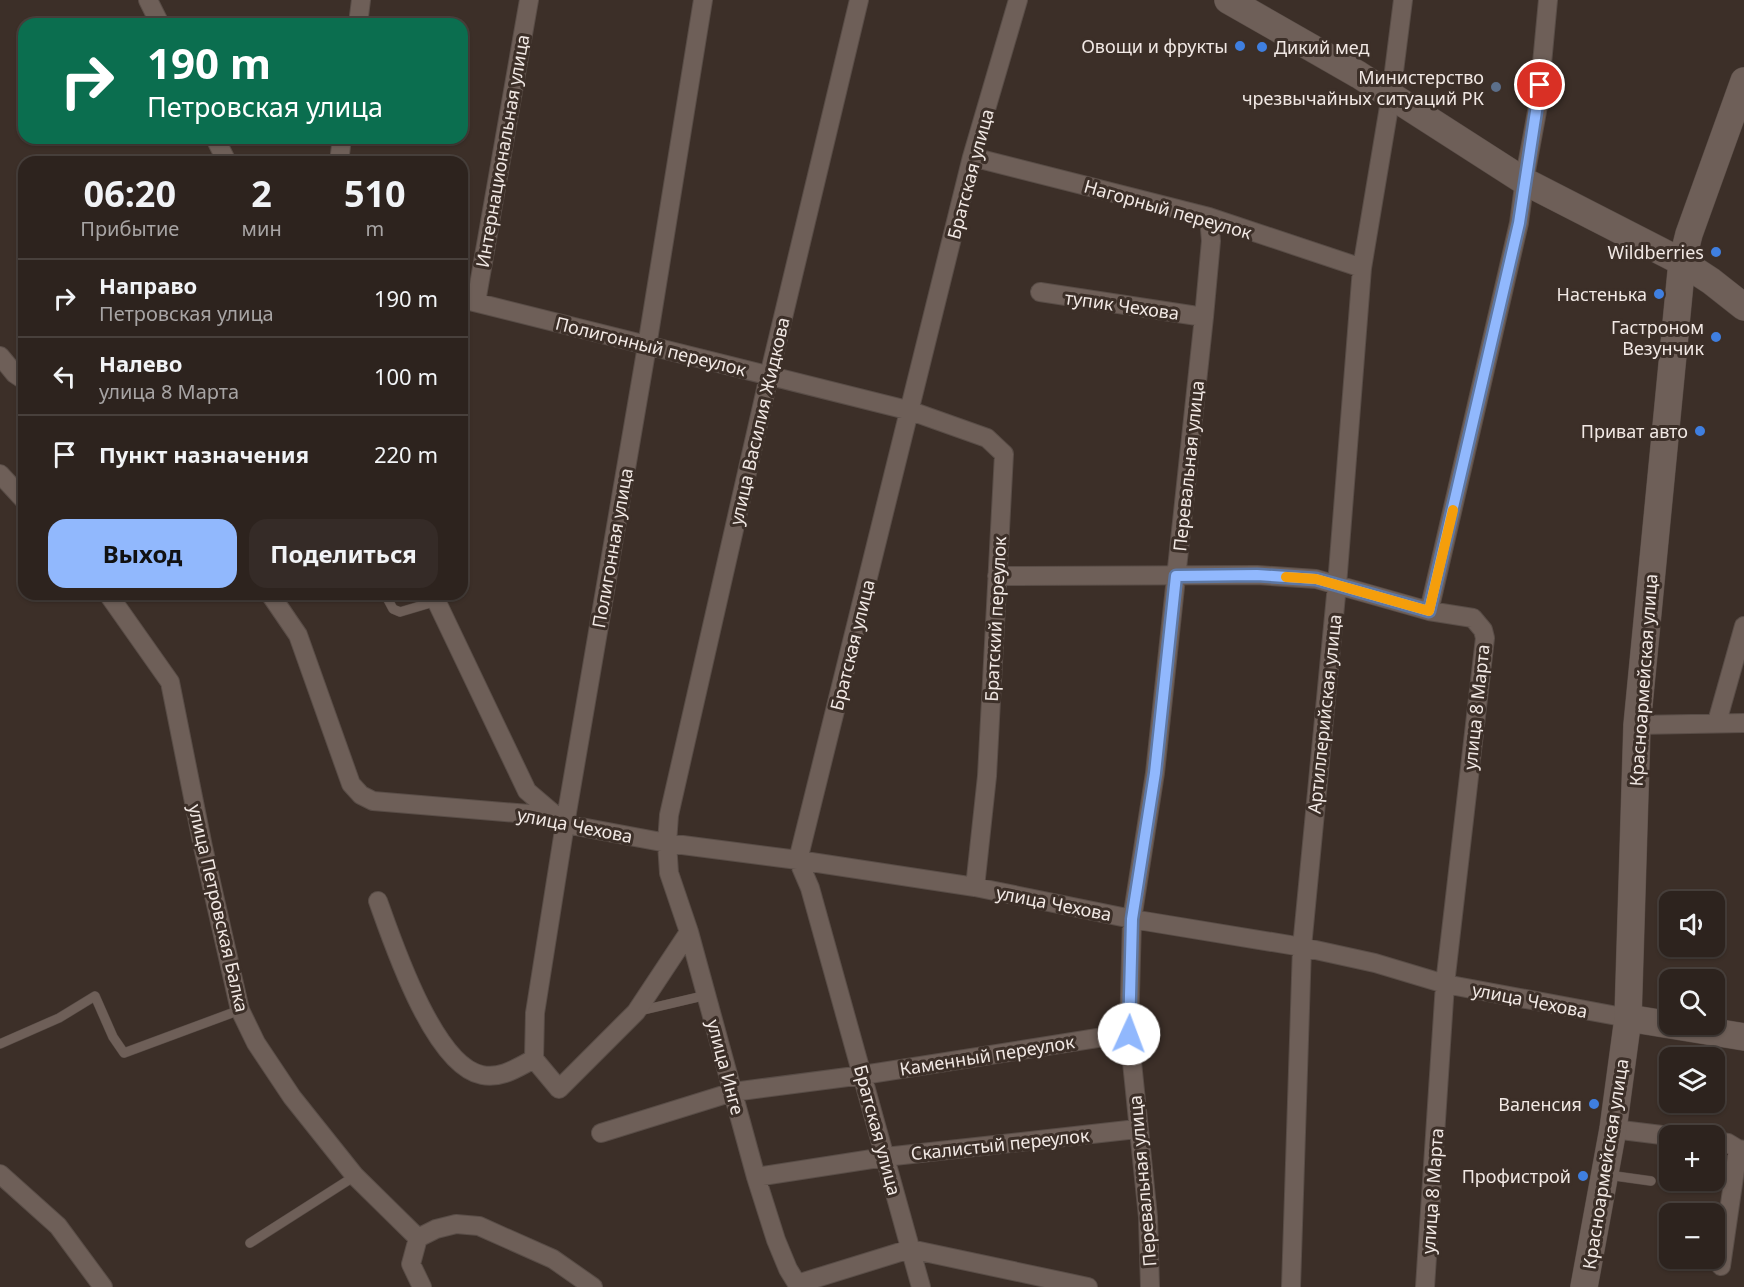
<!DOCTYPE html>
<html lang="ru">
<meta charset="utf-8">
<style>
:root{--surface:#2d231e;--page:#352b27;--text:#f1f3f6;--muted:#a7a4a4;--line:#48403c;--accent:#91b8fd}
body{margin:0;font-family:"Noto Sans",sans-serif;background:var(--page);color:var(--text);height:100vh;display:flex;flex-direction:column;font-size:22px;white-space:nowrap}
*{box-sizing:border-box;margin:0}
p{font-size:20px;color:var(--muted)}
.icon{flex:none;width:33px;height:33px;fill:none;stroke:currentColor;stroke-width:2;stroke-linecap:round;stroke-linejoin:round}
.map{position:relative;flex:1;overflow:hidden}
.side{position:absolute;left:18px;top:156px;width:450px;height:444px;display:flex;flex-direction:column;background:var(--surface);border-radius:18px;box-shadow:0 2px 4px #0004,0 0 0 2px var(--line)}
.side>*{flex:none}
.top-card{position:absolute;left:18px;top:18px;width:450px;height:126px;border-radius:18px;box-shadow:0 2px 4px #0004,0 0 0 2px var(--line);background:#0b6e4f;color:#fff;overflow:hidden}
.fabs{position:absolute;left:1659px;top:891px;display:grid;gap:12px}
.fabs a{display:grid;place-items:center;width:66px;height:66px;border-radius:12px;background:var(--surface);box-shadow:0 2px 4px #0004,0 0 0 2px var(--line);font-size:30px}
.pin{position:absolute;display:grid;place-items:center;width:51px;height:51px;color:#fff;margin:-26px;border:3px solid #fff;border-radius:50%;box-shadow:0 2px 6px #0007}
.me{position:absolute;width:66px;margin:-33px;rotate:2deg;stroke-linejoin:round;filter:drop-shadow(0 0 4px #0008)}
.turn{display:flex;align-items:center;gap:21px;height:126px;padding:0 30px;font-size:27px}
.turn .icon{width:78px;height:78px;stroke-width:2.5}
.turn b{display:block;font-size:42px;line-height:51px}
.eta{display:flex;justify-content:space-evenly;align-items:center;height:102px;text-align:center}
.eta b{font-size:36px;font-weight:700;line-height:42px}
.cta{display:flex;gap:12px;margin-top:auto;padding:12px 30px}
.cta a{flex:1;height:69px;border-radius:18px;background:var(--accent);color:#111;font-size:24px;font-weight:700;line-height:69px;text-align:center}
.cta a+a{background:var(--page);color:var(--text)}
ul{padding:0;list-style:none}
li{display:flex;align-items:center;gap:18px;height:78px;padding:0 30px;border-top:2px solid var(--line)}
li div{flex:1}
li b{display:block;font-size:22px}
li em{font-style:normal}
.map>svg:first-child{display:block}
</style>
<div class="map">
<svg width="1744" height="1287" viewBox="0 0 1744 1287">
<rect width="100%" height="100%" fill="#3c2f28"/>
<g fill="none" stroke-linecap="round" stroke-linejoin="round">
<!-- lane casing -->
<g stroke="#594d47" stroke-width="10">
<path id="lane" d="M385,594L393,609L400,612L437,601
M639,1011L707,995
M0,1044L59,1018L95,996L113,1037L124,1053L240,1010
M1608,1175L1651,1181
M250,1243L355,1176"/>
</g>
<!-- street casing -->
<g stroke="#594d47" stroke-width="20">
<path id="street" d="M148,0L160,24
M358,24L361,0
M215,138L227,162
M972,157L1209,217L1362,268
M339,162L342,138
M1040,292L1204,317
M462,299L911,411L987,438L1004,454L987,776L975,887
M476,302L529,0
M0,356L15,374L24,380
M0,474L24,500
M997,576L1257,575L1316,579L1429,611L1473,618L1483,630L1485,638L1445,984L1425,1287
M108,594L170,682L203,847L240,1010L256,1043L292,1097L355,1176L418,1238L411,1264L422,1287
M270,594L298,635L351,784L361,795L373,801L529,814L565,824L667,843L798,860L975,887L1132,919L1302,947L1375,963L1445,984L1628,1018
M433,594L527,791L561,820
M1429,611L1519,223L1526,171L1538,106L1548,0
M1717,722L1744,626
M1637,725L1744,723
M378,901C393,943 434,1066 482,1075C502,1079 518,1067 534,1059
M689,932L636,1012L559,1089L534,1059L535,1013L565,824L647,346L703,0
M1613,1129L1670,1136
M601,1133L733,1092L863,1075L1129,1033
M1714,1141L1728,1143L1738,1149L1744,1150
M0,1174L58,1226L103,1287
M756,1177L885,1157L1137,1129
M418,1238L436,1229L456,1224L479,1226L553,1259L593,1287
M1721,1266L1738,1149
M797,1284L910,1249L1088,1287
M799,1287L788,1269L776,1240L756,1177L689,932L669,873L667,843L669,815L769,376L859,0
M921,1287L810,888L798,860L972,157L1018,0
M1150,1287L1148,1217L1129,1033L1132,919L1155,773L1204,317L1211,241L1209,217
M1291,1287L1302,947L1337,585L1362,268L1391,95L1403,0"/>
</g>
<!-- secondary casing -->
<g stroke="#594d47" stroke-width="28">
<path id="secondary" d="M1228,0L1359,75L1524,181L1682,262L1711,281L1744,307
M1628,1018L1744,1037
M1584,1287L1613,1129L1628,1018L1637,725L1682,262L1689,234L1744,81"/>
</g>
<!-- lane -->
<use href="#lane" stroke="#6e5f58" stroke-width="9"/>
<!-- street -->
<use href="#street" stroke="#6e5f58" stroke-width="18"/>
<!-- secondary -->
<use href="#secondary" stroke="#6e5f58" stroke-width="27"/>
</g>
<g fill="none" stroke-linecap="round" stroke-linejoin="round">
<!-- route casing -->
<g stroke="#5e78a4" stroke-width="15">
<path id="route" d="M1129,1034L1132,919L1155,773L1176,576L1257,575L1316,579L1429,611L1519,223L1540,85"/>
</g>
<!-- route -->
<use href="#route" stroke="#91b8fd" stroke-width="10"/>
<!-- slow -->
<path stroke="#f59e0b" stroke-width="10" d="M1286,577L1316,579L1429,611L1453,510"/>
</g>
<!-- markers -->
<g fill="#3f7fe0" stroke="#3c2f28" stroke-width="2">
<circle cx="1240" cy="46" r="6"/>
<circle cx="1262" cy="47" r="6"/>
<circle cx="1716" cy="252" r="6"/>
<circle cx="1659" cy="294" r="6"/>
<circle cx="1716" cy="337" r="6"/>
<circle cx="1700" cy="431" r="6"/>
<circle cx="1594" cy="1104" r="6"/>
<circle cx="1583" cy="1176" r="6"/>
</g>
<circle fill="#5c6f8a" stroke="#3c2f28" stroke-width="2" cx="1496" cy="87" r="6"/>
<g text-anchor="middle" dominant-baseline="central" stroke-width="6" stroke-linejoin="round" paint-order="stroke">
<!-- poi labels -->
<g font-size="18" fill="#f1e8e4" stroke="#3c2f28" text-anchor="end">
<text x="1228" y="46">Овощи и фрукты</text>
<text x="1274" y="47" text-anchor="start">Дикий мед</text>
<text x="1484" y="77">Министерство<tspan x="1484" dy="21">чрезвычайных ситуаций РК</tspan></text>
<text x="1704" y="252">Wildberries</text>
<text x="1647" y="294">Настенька</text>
<text x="1704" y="327">Гастроном<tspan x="1704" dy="21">Везунчик</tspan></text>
<text x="1688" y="431">Приват авто</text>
<text x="1582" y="1104">Валенсия</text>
<text x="1571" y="1176">Профистрой</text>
</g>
<!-- street labels -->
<g font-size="18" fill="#f1e8e4" stroke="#3c2f28">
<text transform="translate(502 151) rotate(-80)">Интернациональная улица</text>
<text transform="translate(970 174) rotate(-75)">Братская улица</text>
<text transform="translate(1168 209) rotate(16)">Нагорный переулок</text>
<text transform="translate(1122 305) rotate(8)">тупик Чехова</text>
<text transform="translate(651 346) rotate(14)">Полигонный переулок</text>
<text transform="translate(759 421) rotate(-77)">улица Василия Жидкова</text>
<text transform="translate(1188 466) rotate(-84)">Перевальная улица</text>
<text transform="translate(612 548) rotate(-80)">Полигонная улица</text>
<text transform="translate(995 619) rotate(-87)">Братский переулок</text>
<text transform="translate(852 645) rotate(-76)">Братская улица</text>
<text transform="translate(1643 680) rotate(-86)">Красноармейская улица</text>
<text transform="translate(1476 707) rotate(-84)">улица 8 Марта</text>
<text transform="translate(1324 714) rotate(-84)">Артиллерийская улица</text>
<text transform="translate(575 825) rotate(11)">улица Чехова</text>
<text transform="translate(1054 903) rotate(11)">улица Чехова</text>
<text transform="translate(219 908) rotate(77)">улица Петровская Балка</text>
<text transform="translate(1530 1000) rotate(11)">улица Чехова</text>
<text transform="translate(987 1055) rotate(-9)">Каменный переулок</text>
<text transform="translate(726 1067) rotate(75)">улица Инге</text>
<text transform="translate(878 1130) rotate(75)">Братская улица</text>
<text transform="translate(1000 1144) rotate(-6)">Скалистый переулок</text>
<text transform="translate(1605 1164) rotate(-81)">Красноармейская улица</text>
<text transform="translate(1142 1181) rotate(-95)">Перевальная улица</text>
<text transform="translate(1432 1191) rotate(-86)">улица 8 Марта</text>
</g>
</g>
</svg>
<div class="fabs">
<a><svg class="icon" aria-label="sound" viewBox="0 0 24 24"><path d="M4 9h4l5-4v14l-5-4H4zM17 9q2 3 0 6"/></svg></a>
<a><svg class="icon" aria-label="search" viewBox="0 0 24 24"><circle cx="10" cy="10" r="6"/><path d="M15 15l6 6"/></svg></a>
<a><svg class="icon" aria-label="layers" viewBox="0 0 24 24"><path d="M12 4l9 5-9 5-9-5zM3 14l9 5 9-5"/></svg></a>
<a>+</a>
<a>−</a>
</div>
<div class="pin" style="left:1540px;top:85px;background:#d93025"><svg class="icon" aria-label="arrive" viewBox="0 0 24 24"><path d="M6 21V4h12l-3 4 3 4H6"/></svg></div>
<svg class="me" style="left:1129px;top:1034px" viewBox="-20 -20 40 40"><circle r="19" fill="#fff"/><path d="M0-13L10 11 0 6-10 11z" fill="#91b8fd"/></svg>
<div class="top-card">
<div class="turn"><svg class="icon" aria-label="right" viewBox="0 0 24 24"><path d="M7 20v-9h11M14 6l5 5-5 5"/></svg><div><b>190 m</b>Петровская улица</div></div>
</div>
<section class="side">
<div class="eta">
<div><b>06:20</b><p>Прибытие</p></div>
<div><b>2</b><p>мин</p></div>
<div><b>510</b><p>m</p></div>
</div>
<ul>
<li><svg class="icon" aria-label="right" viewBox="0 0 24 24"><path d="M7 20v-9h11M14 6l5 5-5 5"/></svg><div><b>Направо</b><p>Петровская улица</p></div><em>190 m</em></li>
<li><svg class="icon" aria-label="left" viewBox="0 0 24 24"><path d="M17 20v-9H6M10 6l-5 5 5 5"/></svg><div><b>Налево</b><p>улица 8 Марта</p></div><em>100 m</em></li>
<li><svg class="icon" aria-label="arrive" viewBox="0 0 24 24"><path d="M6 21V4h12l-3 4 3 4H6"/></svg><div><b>Пункт назначения</b></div><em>220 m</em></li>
</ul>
<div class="cta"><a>Выход</a><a>Поделиться</a></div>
</section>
</div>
